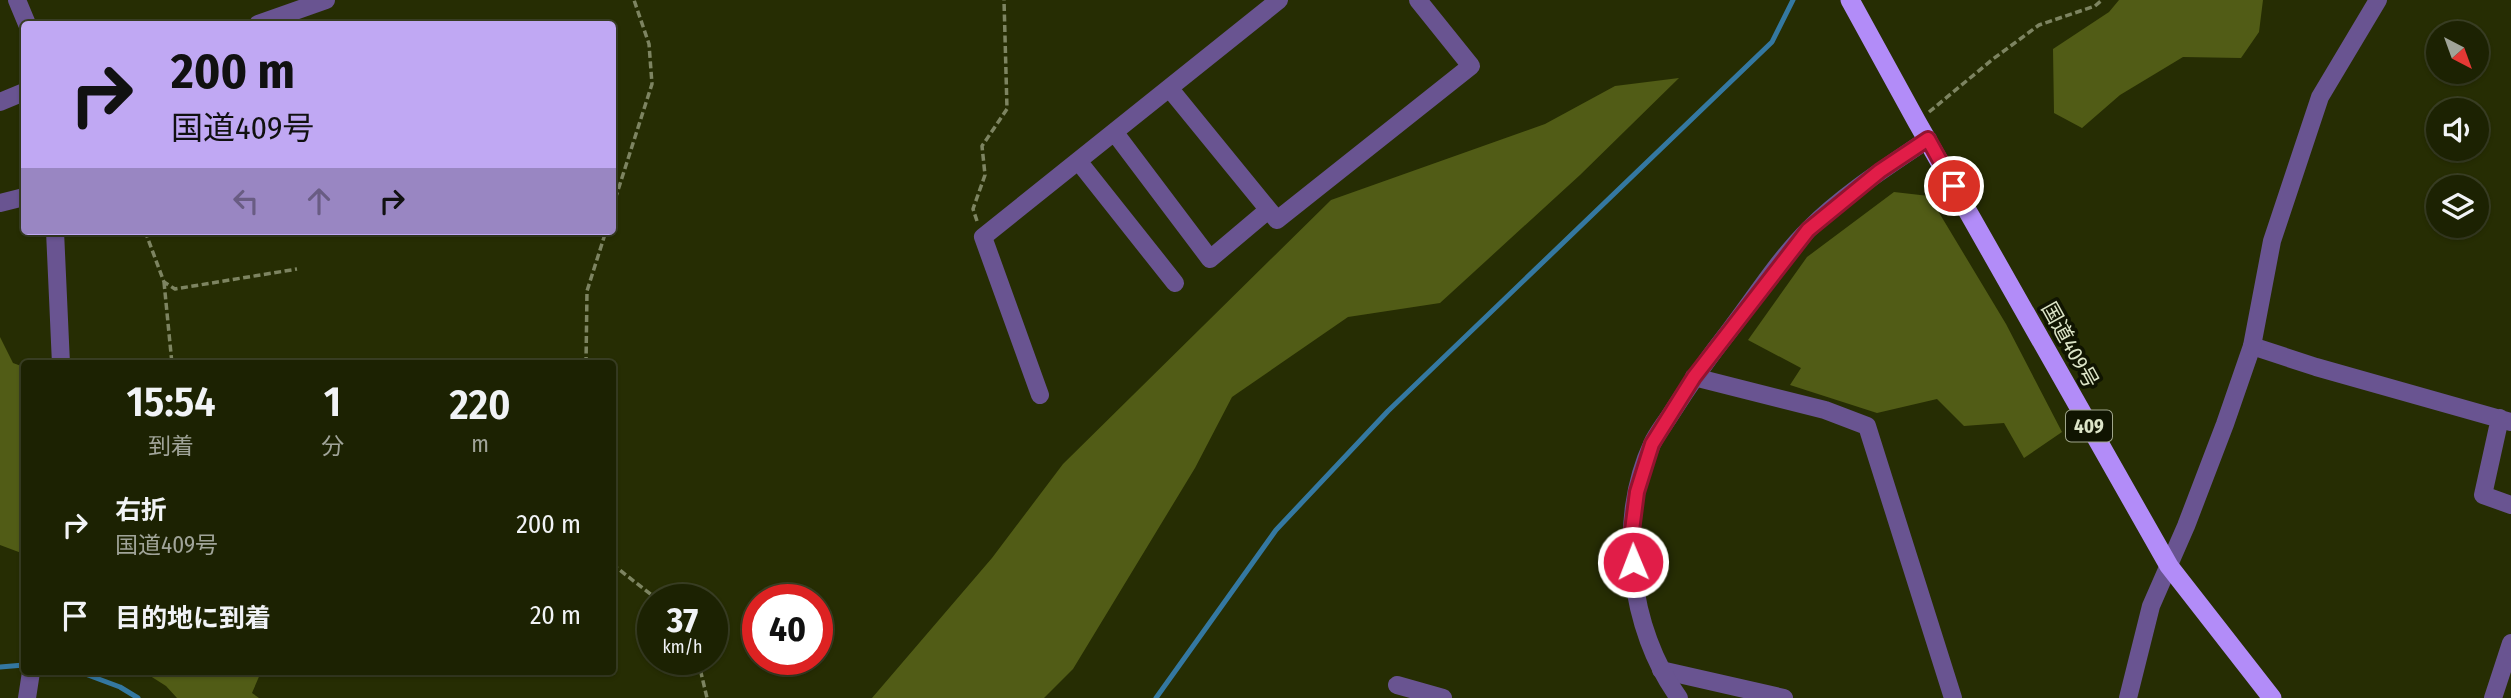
<!DOCTYPE html>
<html lang="ja">
<meta charset="utf-8">
<style>
:root{--surface:#1c2202;--page:#252a0c;--text:#f1f3f6;--muted:#a0a499;--line:#3a3f24}
body{margin:0;font-family:"Fira Sans Condensed","Noto Sans JP",sans-serif;background:var(--page);color:var(--text);height:100vh;display:flex;flex-direction:column;font-size:26px;white-space:nowrap}
*{box-sizing:border-box;margin:0}
p{font-size:23px;color:var(--muted)}
.icon{flex:none;width:38px;height:38px;fill:none;stroke:currentColor;stroke-width:2;stroke-linecap:round;stroke-linejoin:round}
.map{position:relative;flex:1;overflow:hidden}
.panel{position:absolute;left:21px;top:360px;width:595px;height:315px;display:flex;flex-direction:column;background:var(--surface);border-radius:7px;box-shadow:0 2px 5px #0004,0 0 0 2px var(--line)}
.panel>*{flex:none}
.hud{position:absolute;left:21px;top:21px;width:595px;height:214px;border-radius:7px;box-shadow:0 2px 5px #0004,0 0 0 2px var(--line);background:#c0a8f3;color:#111;overflow:hidden}
.needle{width:46px;rotate:139deg}
.buttons{position:absolute;left:2426px;top:21px;display:grid;gap:14px}
.buttons a{display:grid;place-items:center;width:63px;height:63px;border-radius:50%;background:var(--surface);box-shadow:0 2px 5px #0004,0 0 0 2px var(--line);font-size:35px}
.speed{position:absolute;left:637px;top:584px;display:flex;gap:14px;font-size:35px;font-weight:700;text-align:center}
.speed>*{display:grid;place-content:center;width:91px;height:91px;border-radius:50%;background:var(--surface);box-shadow:0 2px 5px #0004,0 0 0 2px var(--line);line-height:1}
.speed small{font-size:18px;font-weight:400}
.speed .limit{border:10px solid #d22;background:#fff;color:#111}
.pin{position:absolute;display:grid;place-items:center;width:60px;height:60px;color:#fff;margin:-30px;border:4px solid #fff;border-radius:50%;box-shadow:0 2px 7px #0007}
.me{position:absolute;width:77px;margin:-38px;rotate:359deg;stroke-linejoin:round;filter:drop-shadow(0 0 5px #0008)}
.turn{display:flex;align-items:center;gap:24px;height:147px;padding:0 35px;font-size:32px}
.turn .icon{width:91px;height:91px;stroke-width:2.5}
.turn b{display:block;font-size:49px;line-height:60px}
.lanes{display:flex;align-items:center;height:66px;padding:0 35px;background:#0003;justify-content:center;gap:35px;direction:ltr}
.lanes .off{opacity:.35}
.eta{display:flex;justify-content:space-evenly;align-items:center;height:119px;text-align:center}
.eta b{font-size:42px;font-weight:600;line-height:49px}
ul{padding:0;list-style:none}
li{display:flex;align-items:center;gap:21px;height:91px;padding:0 35px}
li div{flex:1}
li b{display:block;font-size:26px}
li em{font-style:normal}
.map>svg:first-child{display:block}
</style>
<div class="map">
<svg width="2511" height="698" viewBox="0 0 2511 698">
<rect width="100%" height="100%" fill="#262d03"/>
<!-- forest -->
<path fill="#515c16" d="M2119,0H2263L2259,32L2241,58L2183,57L2120,95L2082,128L2054,113L2053,49L2109,12Z
M1679,78L1580,175L1440,303L1348,317L1232,397L1195,468L1073,669L1044,698H872L992,558L1063,464L1331,200L1545,124L1615,86Z
M1894,192L1929,196L2006,324L2062,432L2024,458L2004,423L1964,426L1937,399L1877,413L1790,385L1801,368L1748,340L1807,257Z
M0,337L13,363L24,367V554L0,545Z
M144,672H261L252,693L259,698H177L166,686Z"/>
<g fill="none" stroke-linecap="round" stroke-linejoin="round">
<!-- stream -->
<path stroke="#3478a1" stroke-width="5" d="M0,667L24,665
M80,672L120,687L138,698
M1156,698L1276,530L1388,411L1772,42L1793,0"/>
<!-- path -->
<path stroke="#7d8461" stroke-width="3.5" stroke-dasharray="7 3.5" stroke-linecap="butt" d="M1929,112L1993,59L2039,25L2095,6L2102,0
M612,209L652,84L649,44L634,0
M977,221L973,209L985,175L982,146L1007,109L1004,0
M145,231L164,282L175,289L297,269
M164,282L172,364
M586,364L587,291L606,231
M612,564L658,600
M698,660L707,698"/>
<!-- minor -->
<path stroke="#695491" stroke-width="18" d="M17,0L27,24
M258,24L326,0
M1170,89L1277,220L1471,66L1418,0
M0,102L24,92
M1115,133L1210,259L1268,210
M1079,162L1175,283
M0,203L24,197
M55,231L61,364
M2252,346L2316,367L2511,422
M1694,377L1825,410L1867,426L1953,698
M1040,395L983,237L1279,0
M2500,418L2483,495L2511,505
M1661,670L1784,698
M1397,685L1443,698
M27,698L31,672
M2493,698L2511,643"/>
<!-- tertiary -->
<path stroke="#695491" stroke-width="18" d="M1679,698C1629,630 1616,521 1652,444C1656,435 1663,426 1669,417C1688,387 1708,358 1730,330C1756,296 1779,259 1809,229C1844,194 1887,167 1928,139
M2128,698L2151,606L2186,526L2225,424L2252,346L2272,241L2320,97L2378,0"/>
<!-- trunk -->
<path stroke="#b28cf8" stroke-width="19" d="M1850,0L1917,122L2169,566L2272,698"/>
</g>
<g fill="none" stroke-linecap="round" stroke-linejoin="round">
<!-- route casing -->
<g stroke="#92132f" stroke-width="18">
<path id="route" d="M1633,562L1631,538L1637,492L1652,444L1694,377L1808,230L1880,171L1928,139L1954,186"/>
</g>
<!-- route -->
<use href="#route" stroke="#e11d48" stroke-width="12"/>
</g>
<g text-anchor="middle" dominant-baseline="central" stroke-width="7" stroke-linejoin="round" paint-order="stroke">
<!-- shield labels -->
<rect fill="#101401" stroke="#a0a68c" stroke-width="2" x="2066" y="410.5" width="46" height="31" rx="5"/>
<g font-size="19" font-weight="bold" fill="#dde5c8">
<text x="2089" y="426">409</text>
</g>
<!-- street labels -->
<g font-size="21" fill="#dde5c8" stroke="#101401">
<text transform="translate(2070 345) rotate(61)">国道409号</text>
</g>
</g>
</svg>
<div class="buttons">
<a><svg class="needle" viewBox="-14 -14 28 28"><path d="M0-13l5 13h-10z" fill="#e53935"/><path d="M0 13l5-13h-10z" fill="#a0a499"/></svg></a>
<a><svg class="icon" aria-label="sound" viewBox="0 0 24 24"><path d="M4 9h4l5-4v14l-5-4H4zM17 9q2 3 0 6"/></svg></a>
<a><svg class="icon" aria-label="layers" viewBox="0 0 24 24"><path d="M12 4l9 5-9 5-9-5zM3 14l9 5 9-5"/></svg></a>
</div>
<div class="speed"><div>37<small>km/h</small></div><div class="limit">40</div></div>
<div class="pin" style="left:1954px;top:186px;background:#d93025"><svg class="icon" aria-label="arrive" viewBox="0 0 24 24"><path d="M6 21V4h12l-3 4 3 4H6"/></svg></div>
<svg class="me" style="left:1633px;top:562px" viewBox="-20 -20 40 40"><circle r="17" fill="#e11d48" stroke="#fff" stroke-width="3"/><path d="M0-11L8 9 0 5-8 9z" fill="#fff"/></svg>
<div class="hud">
<div class="turn"><svg class="icon" aria-label="right" viewBox="0 0 24 24"><path d="M7 20v-9h11M14 6l5 5-5 5"/></svg><div><b>200 m</b>国道409号</div></div>
<div class="lanes"><svg class="icon off" aria-label="left" viewBox="0 0 24 24"><path d="M17 20v-9H6M10 6l-5 5 5 5"/></svg><svg class="icon off" aria-label="ahead" viewBox="0 0 24 24"><path d="M12 20V5M6 11l6-6 6 6"/></svg><svg class="icon" aria-label="right" viewBox="0 0 24 24"><path d="M7 20v-9h11M14 6l5 5-5 5"/></svg></div>
</div>
<section class="panel">
<div class="eta">
<div><b>15:54</b><p>到着</p></div>
<div><b>1</b><p>分</p></div>
<div><b>220</b><p>m</p></div>
</div>
<ul>
<li><svg class="icon" aria-label="right" viewBox="0 0 24 24"><path d="M7 20v-9h11M14 6l5 5-5 5"/></svg><div><b>右折</b><p>国道409号</p></div><em>200 m</em></li>
<li><svg class="icon" aria-label="arrive" viewBox="0 0 24 24"><path d="M6 21V4h12l-3 4 3 4H6"/></svg><div><b>目的地に到着</b></div><em>20 m</em></li>
</ul>
</section>
</div>
